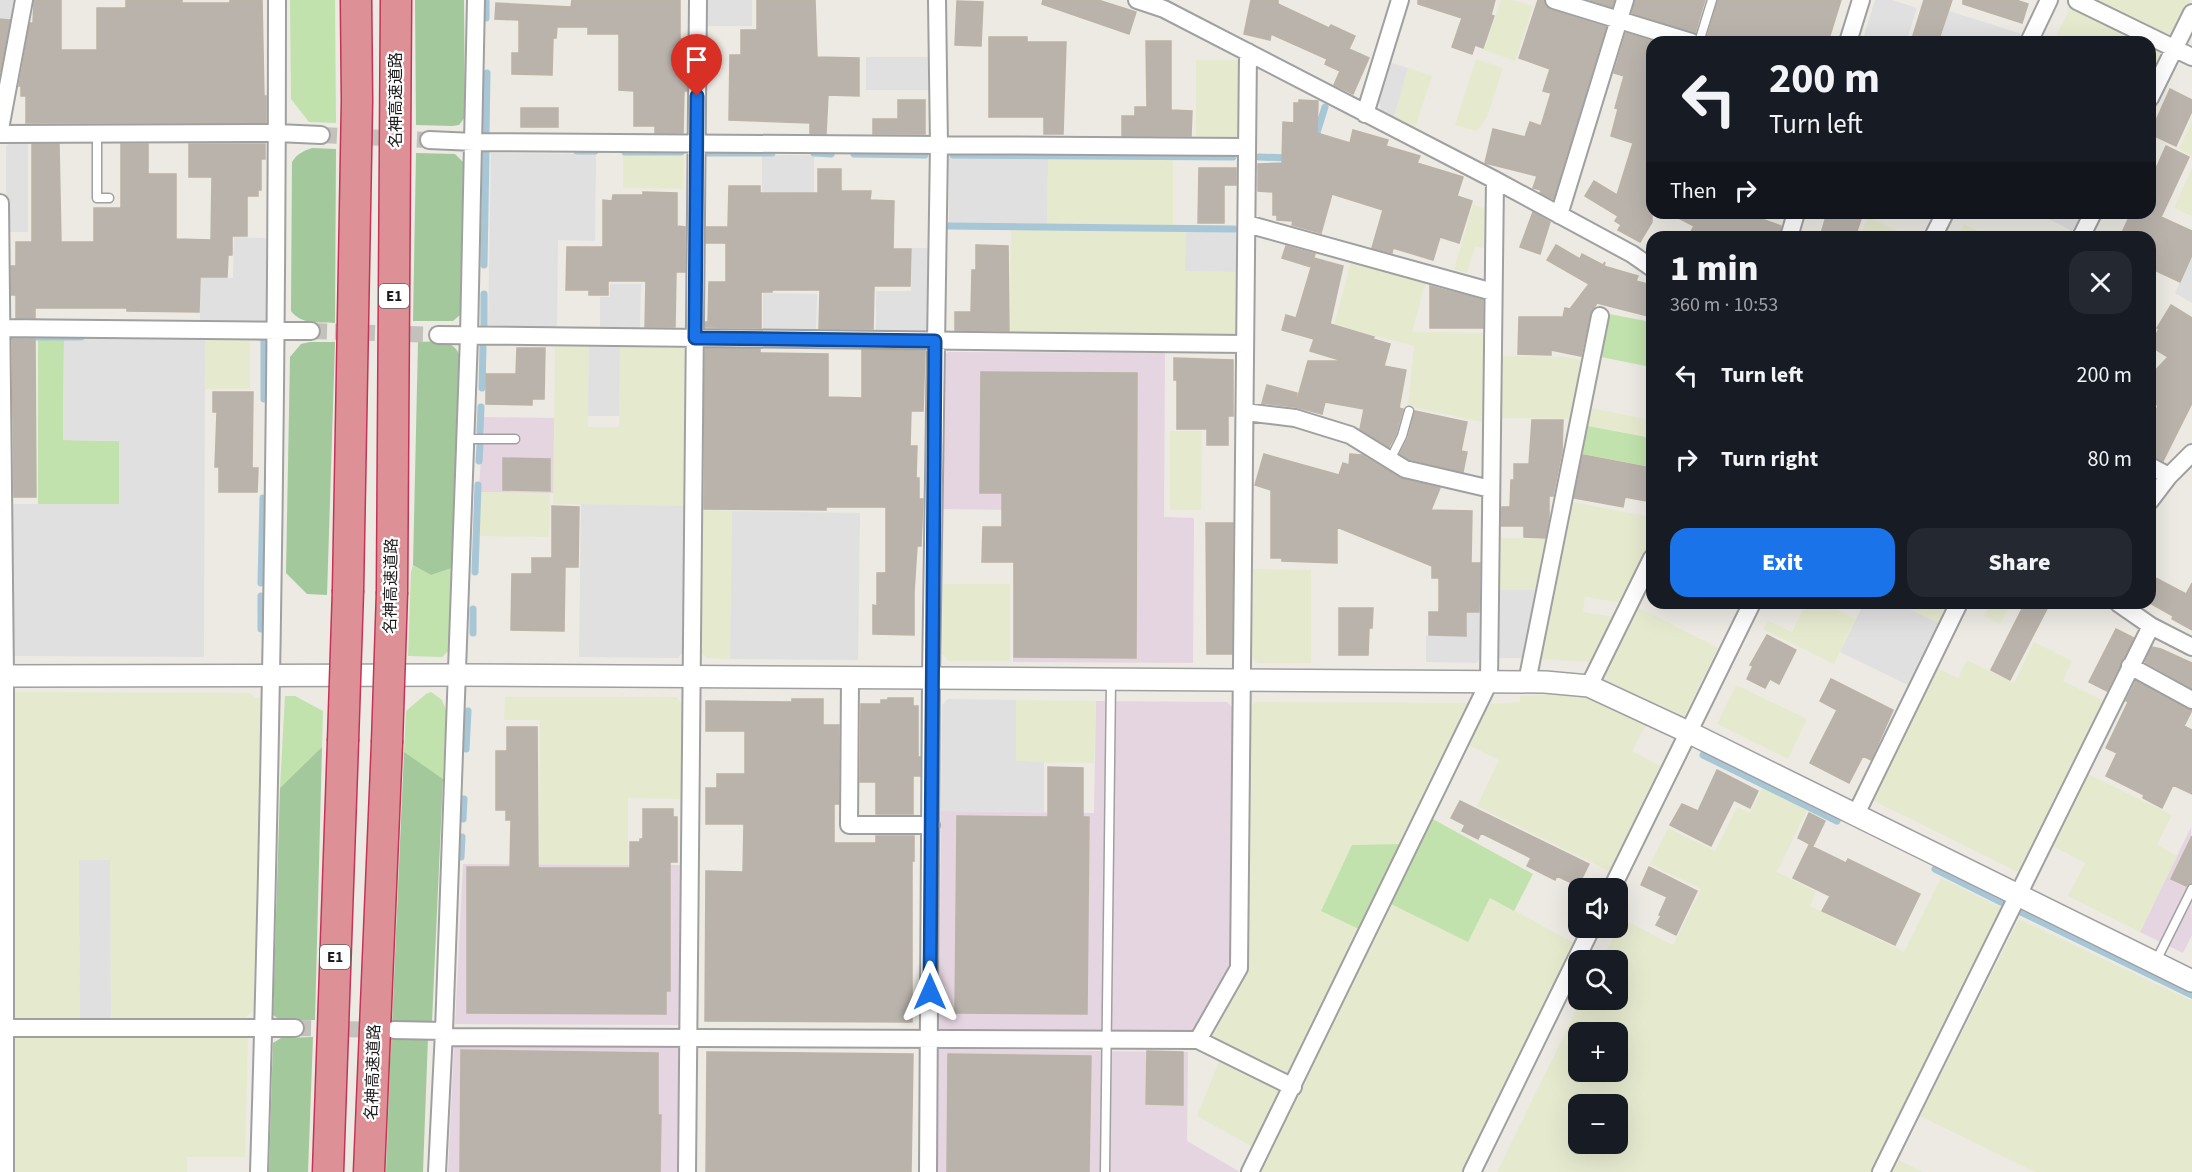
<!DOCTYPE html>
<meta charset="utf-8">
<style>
:root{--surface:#171b24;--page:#242831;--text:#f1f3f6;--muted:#9ea1a6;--accent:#1a73e8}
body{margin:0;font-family:"Source Sans 3","Noto Sans JP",sans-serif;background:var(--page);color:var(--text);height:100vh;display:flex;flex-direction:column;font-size:22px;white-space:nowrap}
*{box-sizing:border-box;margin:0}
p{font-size:20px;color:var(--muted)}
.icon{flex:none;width:33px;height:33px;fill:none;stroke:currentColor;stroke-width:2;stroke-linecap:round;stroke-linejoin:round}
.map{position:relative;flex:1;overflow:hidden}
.drawer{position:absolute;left:1646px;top:231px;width:510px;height:378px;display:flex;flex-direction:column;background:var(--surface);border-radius:18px;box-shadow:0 6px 24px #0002}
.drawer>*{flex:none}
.guide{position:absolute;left:1646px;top:36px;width:510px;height:183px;border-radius:18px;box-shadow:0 6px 24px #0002;background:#171b24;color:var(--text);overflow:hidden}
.buttons{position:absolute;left:1568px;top:878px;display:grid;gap:12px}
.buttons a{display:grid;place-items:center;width:60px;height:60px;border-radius:12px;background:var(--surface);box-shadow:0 6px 24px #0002;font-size:30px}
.pin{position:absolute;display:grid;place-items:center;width:51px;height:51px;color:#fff;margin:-62px -26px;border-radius:50% 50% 50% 0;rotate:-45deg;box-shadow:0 0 6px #0007}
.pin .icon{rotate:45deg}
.me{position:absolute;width:66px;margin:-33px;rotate:0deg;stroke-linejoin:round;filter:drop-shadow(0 0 4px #0008)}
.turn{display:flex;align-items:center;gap:21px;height:126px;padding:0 24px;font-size:27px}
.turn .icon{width:78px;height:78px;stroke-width:2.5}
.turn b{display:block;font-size:42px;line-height:51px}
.then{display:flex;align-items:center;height:57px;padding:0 24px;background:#0003;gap:12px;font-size:22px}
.round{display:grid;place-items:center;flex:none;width:63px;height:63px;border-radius:18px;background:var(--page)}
.headline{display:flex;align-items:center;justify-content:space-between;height:102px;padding:0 24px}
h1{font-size:36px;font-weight:800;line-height:45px}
.primary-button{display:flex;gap:12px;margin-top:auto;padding:12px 24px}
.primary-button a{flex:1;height:69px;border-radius:18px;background:var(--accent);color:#fff;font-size:24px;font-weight:800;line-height:69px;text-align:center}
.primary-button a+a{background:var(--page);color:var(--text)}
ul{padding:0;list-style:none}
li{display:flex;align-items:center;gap:18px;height:84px;padding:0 24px}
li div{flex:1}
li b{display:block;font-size:22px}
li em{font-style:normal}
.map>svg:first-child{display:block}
</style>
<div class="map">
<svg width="2192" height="1172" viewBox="0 0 2192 1172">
<rect width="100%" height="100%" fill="#eceae3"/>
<!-- industrial -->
<path fill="#e5d5e0" d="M948,352L1165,353L1164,517L1194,518L1193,663L1013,662V510L943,509L944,356Z
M483,417L555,418L554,493L479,492Z
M1096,701L1227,702L1234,709L1231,966L1194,1031L939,1029L941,811L1094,813Z
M2191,827L2192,935L2183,953L2140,932Z
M463,864L681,865L680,1025L455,1024Z
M454,1045L682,1048L680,1172H448Z
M936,1049L1188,1052L1187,1141L1240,1172H935Z"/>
<!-- farmland -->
<path fill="#e5eacf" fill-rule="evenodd" d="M1501,0H1512L1533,6L1515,61L1484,50Z
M2091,0H2189V4L2171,40Z
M2071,6L2143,42H2053Z
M2150,45L2158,50L2160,56L2150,77Z
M1476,59L1503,68L1487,117L1477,131L1455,125Z
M1196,60H1239V134L1230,142L1196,141Z
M1408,68L1432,76L1415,128L1394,117Z
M2192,121V156L2179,149Z
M623,153L684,154L683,189L623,188Z
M1048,157L1173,158V225L1047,224Z
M2192,168V216L2174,208Z
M1473,205L1487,209V248L1475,247L1467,273L1454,269Z
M1868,217L1909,237H1860Z
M1964,224L1990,237H1957Z
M1011,229L1186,230V271L1236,272V337L1010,335Z
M1352,258L1427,278L1412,332L1487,333L1486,423L1408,406L1414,346L1334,325Z
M205,339H250V389H205Z
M555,347H589L588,427H619L620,347L683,348L687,352L685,506L553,504Z
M1500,356L1567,357L1585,361L1577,419L1499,418Z
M1591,408L1651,420V438L1588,426Z
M1170,431H1202L1201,510H1170Z
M479,492L550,493L549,537L479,536Z
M1568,501L1651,517V548L1623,603L1585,597L1583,612L1615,617L1592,662L1535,659Z
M700,510L732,511L730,659L707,658L699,652Z
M1497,538L1550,539L1539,590H1496Z
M1253,569L1311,570V663H1258L1251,658Z
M943,584H1010V661H949L942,654Z
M1806,603H1824L1856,619L1834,664L1763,629L1768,621L1792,632Z
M1897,603H1953L1942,625Z
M1991,603H2011L2000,624L1984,616Z
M1637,607L1718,648L1683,719L1600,679Z
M2034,642L2072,661L2063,681L2104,701L2020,873L1870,799L1934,667L1958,678L1967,660L2014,683Z
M1736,685L1807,719L1788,759L1717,724Z
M17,692L250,693L256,698H261L254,1010L244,1019L111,1020L110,860H80V1020H10L9,700Z
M1582,693L1646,725L1632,751L1662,767L1611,872L1477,806L1499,760L1467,744L1488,704L1520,702V696Z
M505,697H676L682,703V799L628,798V865L539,864L540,720H504Z
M1016,700L1096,701L1094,763L1016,762Z
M1256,702L1468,703L1472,708L1291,1078L1208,1042L1247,972L1250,708Z
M2088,774L2172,815L2157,845L2177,856L2140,932L2068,896L2085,863L2053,846Z
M1763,787L1807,810L1777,872L1816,892L1810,906L1904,952L1941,878L2001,908L1871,1172H1497L1582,999H1617V960H1602L1622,919L1673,945L1701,889L1650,864L1668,828L1715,851L1737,807L1750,813ZM1578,1032H1617V1071H1578ZM1578,1104H1617V1143H1578Z
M1490,897L1576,944L1463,1172H1256L1389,903Z
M2019,919L2192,1001V1172H2035L1920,1116Z
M248,1036L245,1157H187V1172H11L10,1037Z
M1220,1059L1278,1087L1281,1092L1256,1149L1197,1116Z
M1899,1160L1923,1172H1893Z"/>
<!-- grass -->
<path fill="#c1e2ad" d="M290,0H335L336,123L309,122L291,99Z
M1604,313L1651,322V367L1596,356Z
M38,338H64L63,440L119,441V505H38Z
M1588,426L1651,438V467L1582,454Z
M413,565L431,575L452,568L449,650L442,657L408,656L411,572Z
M431,692L442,700L446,710L443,779L404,753L406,711L426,694Z
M285,696H295L323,711L322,747L280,788Z
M1431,818L1533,874L1514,911L1490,898L1468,942L1389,903Z
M1406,844L1363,931L1321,911L1352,845Z"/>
<!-- forest -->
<path fill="#a3c89b" d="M415,0H464L465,117L459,125L452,126L416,125Z
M312,148L336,149L335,323C318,322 302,325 291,311L292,162C297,154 303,151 312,148Z
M416,153L455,154L463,162L460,315L453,321H413Z
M310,342H335L327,595L307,594L286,573L290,357L301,344Z
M418,342C434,342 453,338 460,356L452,568L431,575L413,565Z
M322,747L315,1020H280L273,1015L280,788Z
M404,752L443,779L432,1022L429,1025L392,1024Z
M391,1036L428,1037L423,1172H386Z
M313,1037L308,1172H269L273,1043L281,1038Z"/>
<!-- parking -->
<path fill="#e0e0e0" d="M0,0H18L14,19L0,18Z
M705,0H752V26H705Z
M1875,0H1892L1917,8L1906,42H1862Z
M1949,11L2022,34L2018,42H1939Z
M866,57H929V90H866Z
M1389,62L1408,68L1394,117L1381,110L1378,98Z
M10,142H28V232H6V146Z
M491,153L596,154L595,241L558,240L557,329H488Z
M762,155H814V193L762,192Z
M949,156L1048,157L1047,224L949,223Z
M2037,213H2082L2072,231Z
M1186,230L1237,231L1236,272L1185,271Z
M234,237L266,238V321L200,320V278H233Z
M912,248H928L927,332L876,336V291H911Z
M2192,256V303L2175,293Z
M610,284H641L640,332L600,331V297H610Z
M763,293L817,294L816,334L763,333Z
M64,338L205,339L204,657L14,656L6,648L7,504H119V441L63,440Z
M589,347H620L619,416H588Z
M581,504L685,506L683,652L678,658L579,657Z
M732,511L860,513L858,660L730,659Z
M1496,590H1539L1526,658H1496Z
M1864,603H1897L1942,625L1912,687L1840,652Z
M1467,612H1483L1482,656L1476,663L1426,662V636H1466Z
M948,699L1016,700V761L1044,762V812L941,811L942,705Z
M79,860H110L111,1020H80Z"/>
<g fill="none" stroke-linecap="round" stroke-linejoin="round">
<!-- stream -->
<path stroke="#a7c6d6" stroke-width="7" d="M486,0V18
M486,132L487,73
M1315,139L1325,107
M577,151H595
M625,152H681
M708,153H772
M814,153L831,154
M854,154L925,155
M953,155L1233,157
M1259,157L1290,158
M947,226L1234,229
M484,265L486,151
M484,328V294
M10,337H81
M259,337H264V399
M482,388L483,347
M480,431L481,407
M479,461L480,446
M475,572L478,485
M261,583L263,498
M261,629V596
M473,633V609
M466,749L468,711
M1703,755L1837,821
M463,819L464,799
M461,857L462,837
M1935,869L2001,902
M2019,911L2192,995"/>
</g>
<!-- building -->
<path fill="#b9b3ac" stroke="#bcb3a7" stroke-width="1.5" d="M34,0H61V50H97V8H126V0H182V3H230V0H262L264,96H266V123H26V96H21V86H19L30,23H33Z
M572,0H680V39H686L685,73H687V91H684L683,133H655V126H634V91L619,90V34H588V27H557L556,38H553L552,75L512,74V53H519V20L495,19L496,3L571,7Z
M757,0H815L817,57L859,58V96L828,95L826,134H810V123L729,120L730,55H741V30H757Z
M1043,0H1098L1136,12L1129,34L1042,4Z
M1251,0H1278V4L1329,28L1331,25L1355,36L1349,49L1369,58L1353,94L1334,85L1340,71L1325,64L1327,59L1271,34L1270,40L1244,34Z
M1418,0H1495L1491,15L1494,16L1483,48L1475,45L1472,54L1452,47L1462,18L1418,4Z
M1538,0H1544L1546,7L1551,10L1606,27L1553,199L1540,193L1541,190L1533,188L1537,176L1485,163L1493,129L1525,137L1530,122L1541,126L1551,93L1543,91L1550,69L1519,58Z
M1590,0H1614L1612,7Z
M1635,0H1705L1695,33L1632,13Z
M1718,0H1841L1828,42H1742L1718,34L1717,42H1706Z
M1924,0H1952L1938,42H1911Z
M1963,0H2016L2028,4L2022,23L1963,4Z
M957,1L983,2L981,46L955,45Z
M0,19L10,20L0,72Z
M1626,33L1655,42H1652V222L1640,242L1618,230L1621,225L1615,221L1618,216L1585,196L1594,181L1617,195L1633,143L1611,136L1618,109L1615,108L1624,76L1614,73Z
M989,37H1027V42H1066L1063,134H1044V117H989Z
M1146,41H1171V110L1192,111L1191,136H1122V116H1135V107H1147Z
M2170,89L2192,100V111L2176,146L2150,134Z
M898,100H925V134H873V119H898Z
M1299,100L1318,101L1317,133L1350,143L1353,130L1388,140L1386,146L1420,156L1417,163L1463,177L1457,196L1472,201L1459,243L1440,237L1433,260L1393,248L1392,253L1372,248L1383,210L1332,194L1321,233L1292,225L1293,221L1277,220V215H1273V192L1258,191V164L1282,163L1283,122L1294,123V103H1299Z
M521,108H558V127H521Z
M32,144H59L61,242H94V208H121V144H148V174H176V239L211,240L212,177H189V144H265V159H261V190H258V196H247V236H232V255H228L227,277H200L199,312L127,311V308H35V318H16V295H11V266H16V242H32Z
M2166,146L2189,157L2161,217L2192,231V255L2180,282L2150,268V237H2120L2131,213H2150V182Z
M1199,168H1236V185H1224V223H1198Z
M818,169H841V191H871L870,200L894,201L893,249H911L910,286H874L873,329H819L820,290H772V292H761V328L705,327V322H708L709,282H726V243H706V227H728L729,186H760V193H818Z
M643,192L677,193V226L685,227V272H676L675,327H645L646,281H608V295H589V290H566L567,247H603V200L612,201L613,195H643Z
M1533,212L1550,222L1540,254L1520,247Z
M1669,213H1745L1781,226L1779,237H1688L1694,226Z
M1827,213H1863L1855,237H1820Z
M976,245L1008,246L1009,331L955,330V312H971L972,270H976Z
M1556,245L1580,259L1582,254L1603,265L1605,262L1604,266L1607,267L1638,276L1636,281L1652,285V317L1597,303L1590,314L1581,356L1551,350V355L1518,354L1519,317H1563L1565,308L1570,309L1589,284L1547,260Z
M1286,246L1315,254L1311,267L1282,258Z
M1314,258L1343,266L1330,324L1374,337L1373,339L1390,344L1384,366L1406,370L1399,408L1403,409L1396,434L1389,447L1360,429L1364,409L1325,402L1322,414L1295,407L1308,361H1343L1310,351L1314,339L1282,330L1286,315L1296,318Z
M1430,286L1483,300V328H1430Z
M2171,305L2192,318V403L2163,461L2150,455V422L2158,406L2150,398V376L2168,357L2155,349L2157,345L2152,341L2159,329L2157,328Z
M12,339H35L36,497H14Z
M517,348H545L544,399H532V405L486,404V374H516Z
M705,348L760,349V353L828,354V397L862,398V350L925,351L923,411H911L910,446H917L916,478H919V499H923L921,546H917L914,592V635L873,634V605L877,606V573H886V507H826V510L704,509Z
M1174,358L1233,360V416H1228V445H1207V429H1177V380H1174Z
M981,372L1137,373L1136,658L1014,657V562H982L983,527H1002V493H980Z
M1267,385L1297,393L1294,407L1262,403Z
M213,392H253L252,468H258L257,492H219V467H215L217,412H213Z
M1415,411L1467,422L1461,451L1467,452L1463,472L1409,459L1400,454L1408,438Z
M1532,420H1563L1562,451L1553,496H1549V518L1545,538L1524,537V526H1501L1502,507H1510L1511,480H1514V464H1529Z
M1264,454L1339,475L1343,463L1349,465L1350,454L1362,455L1400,478L1440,488L1431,510L1472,511L1471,563H1480L1479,612H1466V636L1429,635V612H1439V578H1432V566L1337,527V563L1282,561V558H1271V490L1255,485Z
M1583,455L1652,468V502L1625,497L1623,507L1574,498Z
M503,458L550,459V491L503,490Z
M552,506L579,507L578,567H565L564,631L511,630L512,574H532V558H552Z
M1206,523H1233L1232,654H1207Z
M2150,575L2186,594L2192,583V630L2172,619L2173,616L2150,603Z
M2025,603H2050L2010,680L1991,670Z
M1339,608H1373L1372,628H1369L1368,655H1339Z
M2116,629L2134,638L2107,691L2089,682Z
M1767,635L1796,650L1779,684L1770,679L1765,688L1747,679L1753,666L1750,665Z
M2152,647L2161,649L2192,663V688L2145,662Z
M1831,679L1893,710L1871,760L1863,756L1849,783L1810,763L1837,710L1820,701Z
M2136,681L2192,710L2184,726L2192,730V794L2173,785L2162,808L2143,798L2144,795L2106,776L2117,753L2106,748L2128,702L2126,701Z
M888,698H913V706H918V757H920V776H913V814H876V782H860L861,704H881V700H888Z
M792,699H823V725H839V804H834V843H876V836H914V861H912V1022L705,1021L706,871L743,872L744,824H706V788H717V774H745V731H706V701L792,702Z
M507,727H537L538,868H630V842H640V839H643V809H673V817H677V862H670V991H666V1014L467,1013V867H510L511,820H506V810H496V751H507Z
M1048,767L1083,768V817H1089L1087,1014L955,1013L957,816L1048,817Z
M1717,770L1758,791L1750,808L1734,800L1711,846L1670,825L1682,804L1698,811Z
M1460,801L1589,864L1578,886L1557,876L1555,880L1527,866L1531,858L1481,833L1478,839L1462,831L1465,825L1451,818Z
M1809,813L1825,821L1813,846L1798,838Z
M2192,836V883L2186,886L2171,879Z
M1809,845L1846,863L1848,859L1920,894L1895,945L1822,911L1830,896L1793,878Z
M1649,867L1697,891L1676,935L1656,925L1661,916L1659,915L1667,897L1641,885Z
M461,1050L658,1053V1115H661L660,1172H460Z
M1147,1051L1183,1052V1105L1146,1104Z
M707,1052L913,1054L911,1172H706Z
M948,1054L1091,1056L1089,1172H947Z"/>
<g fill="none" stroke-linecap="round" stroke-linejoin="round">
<!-- minor-tunnel -->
<path stroke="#c2c1bb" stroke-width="16" stroke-dasharray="16 8" stroke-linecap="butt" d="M321,135L429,140
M311,331L438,335
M295,1028L381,1030"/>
<!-- service casing -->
<g stroke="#a0a0a0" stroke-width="11">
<path id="service" d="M1699,42L1712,0
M97,134V198H109
M465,439H515
M1390,460L1402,436L1409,411
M2156,961L2192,889
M1105,1172L1111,680"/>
</g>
<!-- minor casing -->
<g stroke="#a0a0a0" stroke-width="20">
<path id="minor" d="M1137,0L1164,9L1495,180L1632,254L1652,268
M1554,0L1691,42
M2077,1L2192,57
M1848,42L1861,0
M2029,42L2049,0
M2150,98L2192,13
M1365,114L1400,0
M0,129L24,0
M0,134L277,133L321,135
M429,140L474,142L1247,147
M0,203L5,676V1172
M1559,215L1625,0
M1247,224L1493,292
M1789,237L1796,213
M1933,237L1945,213
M2081,237L2093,213
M0,328L311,331
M438,335L1245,344
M1245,412L1295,418L1350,435L1405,469L1491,489
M2150,466L2169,476
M2150,501L2169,476L2192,453
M2118,603L2151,626L2192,647
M2130,666L2192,700
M850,678L849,825H931
M1527,682L1600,316
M1589,686L1652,558
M1856,814L1959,603
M1612,888L1752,603
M0,1028H295
M394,1030L444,1031
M444,1037L1198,1040L1239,968L1248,52
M1198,1040L1293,1087
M259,1172C271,781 277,391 277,0
M437,1172L444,1031L469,336L476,0
M687,1172L698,0
M928,1172L931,678L939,145L937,0
M1250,1172L1489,682L1495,180
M1472,1172L1592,927
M1881,1172L2151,626"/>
</g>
<!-- tertiary casing -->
<g stroke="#a0a0a0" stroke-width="24">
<path id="tertiary" d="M0,676L456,675L1545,682L1589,686L1688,732L2192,981"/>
</g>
<!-- motorway casing -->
<g stroke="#c53456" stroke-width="33">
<path id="motorway" d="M348,590L357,101L356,0
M392,592L396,0
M328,1172L343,741
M369,1172L387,743"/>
</g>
<!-- service -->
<use href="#service" stroke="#fff" stroke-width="8"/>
<!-- minor -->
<use href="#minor" stroke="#fff" stroke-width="16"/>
<!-- tertiary -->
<use href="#tertiary" stroke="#fff" stroke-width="21"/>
<!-- motorway -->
<use href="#motorway" stroke="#dd9197" stroke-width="30"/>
<!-- motorway-bridge casing -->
<g stroke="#c53456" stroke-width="33" stroke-linecap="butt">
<path id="motorway-bridge" d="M343,741L348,590
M387,743L392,592"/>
</g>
<!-- motorway-bridge -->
<use href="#motorway-bridge" stroke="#dd9197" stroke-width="30"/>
</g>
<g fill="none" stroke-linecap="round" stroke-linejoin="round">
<!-- route casing -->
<g stroke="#114b97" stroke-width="15">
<path id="route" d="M697,96L695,338L935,341L930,992"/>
</g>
<!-- route -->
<use href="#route" stroke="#1a73e8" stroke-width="10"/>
</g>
<g text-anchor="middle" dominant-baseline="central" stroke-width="4.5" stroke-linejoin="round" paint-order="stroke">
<!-- shield labels -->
<g fill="#fff" stroke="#606060" stroke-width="1.5">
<rect x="379" y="284" width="30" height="24" rx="4.5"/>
<rect x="320" y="945" width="30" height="24" rx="4.5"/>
</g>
<g font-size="15" font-weight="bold" fill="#1c1c1c">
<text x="394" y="296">E1</text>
<text x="335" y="957">E1</text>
</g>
<!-- street labels -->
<g font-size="16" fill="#1c1c1c" stroke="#fff">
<text transform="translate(396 100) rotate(-90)">名神高速道路</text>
<text transform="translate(391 586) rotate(-89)">名神高速道路</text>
<text transform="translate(373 1072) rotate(-88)">名神高速道路</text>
</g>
</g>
</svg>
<div class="buttons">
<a><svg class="icon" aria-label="sound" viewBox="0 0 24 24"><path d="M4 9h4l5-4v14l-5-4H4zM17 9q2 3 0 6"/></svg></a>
<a><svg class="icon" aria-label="search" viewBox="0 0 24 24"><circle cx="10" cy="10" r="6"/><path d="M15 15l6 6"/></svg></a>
<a>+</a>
<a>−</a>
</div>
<div class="pin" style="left:697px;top:96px;background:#d93025"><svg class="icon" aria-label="arrive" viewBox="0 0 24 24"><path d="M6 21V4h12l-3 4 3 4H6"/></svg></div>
<svg class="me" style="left:930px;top:992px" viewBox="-20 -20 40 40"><path d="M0-17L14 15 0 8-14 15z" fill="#1a73e8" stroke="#fff" stroke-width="4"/></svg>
<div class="guide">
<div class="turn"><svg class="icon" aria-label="left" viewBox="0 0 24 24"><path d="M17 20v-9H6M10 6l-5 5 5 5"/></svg><div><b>200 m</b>Turn left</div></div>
<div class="then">Then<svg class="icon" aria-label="right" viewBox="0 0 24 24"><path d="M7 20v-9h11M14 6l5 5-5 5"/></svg></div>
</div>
<section class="drawer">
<div class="headline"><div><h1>1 min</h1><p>360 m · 10:53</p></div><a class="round"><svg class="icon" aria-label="close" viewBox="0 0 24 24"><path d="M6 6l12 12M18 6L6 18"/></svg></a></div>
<ul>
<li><svg class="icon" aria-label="left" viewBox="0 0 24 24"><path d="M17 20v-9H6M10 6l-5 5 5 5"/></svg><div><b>Turn left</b></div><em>200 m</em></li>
<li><svg class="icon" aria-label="right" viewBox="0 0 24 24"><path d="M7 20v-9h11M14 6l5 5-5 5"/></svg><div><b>Turn right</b></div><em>80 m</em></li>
</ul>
<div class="primary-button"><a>Exit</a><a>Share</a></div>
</section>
</div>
